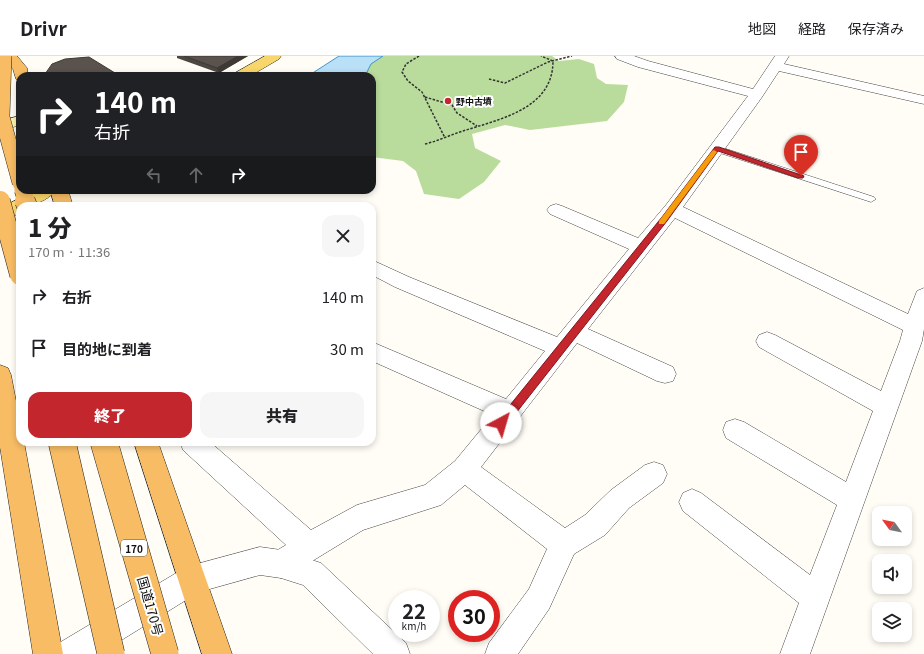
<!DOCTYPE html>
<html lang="ja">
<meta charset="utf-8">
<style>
:root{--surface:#fff;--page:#f6f6f6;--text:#202124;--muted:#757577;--line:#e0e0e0;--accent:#c4262e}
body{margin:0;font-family:Georgia,"Noto Sans JP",serif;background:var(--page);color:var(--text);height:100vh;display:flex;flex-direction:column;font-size:15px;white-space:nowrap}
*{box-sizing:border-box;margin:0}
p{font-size:13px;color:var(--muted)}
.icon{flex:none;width:22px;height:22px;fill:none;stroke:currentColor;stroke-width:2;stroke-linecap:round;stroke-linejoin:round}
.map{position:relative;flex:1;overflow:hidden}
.sheet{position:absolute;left:16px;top:146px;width:360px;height:244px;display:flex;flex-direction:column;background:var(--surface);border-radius:12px;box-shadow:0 2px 6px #0003}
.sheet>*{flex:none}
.guide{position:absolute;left:16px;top:16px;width:360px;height:122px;border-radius:12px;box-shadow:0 2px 6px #0003;background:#202124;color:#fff;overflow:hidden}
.needle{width:26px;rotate:303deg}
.buttons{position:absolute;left:872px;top:450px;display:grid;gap:8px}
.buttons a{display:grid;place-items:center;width:40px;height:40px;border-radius:8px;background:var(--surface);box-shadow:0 2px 6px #0003;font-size:20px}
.speed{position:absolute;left:388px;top:534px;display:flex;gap:8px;font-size:20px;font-weight:700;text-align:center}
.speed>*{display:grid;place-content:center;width:52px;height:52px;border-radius:50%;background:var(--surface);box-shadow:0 2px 6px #0003;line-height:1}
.speed small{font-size:10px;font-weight:400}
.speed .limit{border:6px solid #d22;background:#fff;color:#111}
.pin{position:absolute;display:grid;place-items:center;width:34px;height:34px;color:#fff;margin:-41px -17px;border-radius:50% 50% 50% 0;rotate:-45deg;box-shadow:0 0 4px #0007}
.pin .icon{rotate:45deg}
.me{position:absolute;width:44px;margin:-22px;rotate:39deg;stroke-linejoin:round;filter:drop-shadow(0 0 3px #0008)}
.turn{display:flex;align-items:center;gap:14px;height:84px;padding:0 12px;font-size:18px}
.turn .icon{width:52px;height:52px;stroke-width:2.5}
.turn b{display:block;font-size:28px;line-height:34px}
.lanes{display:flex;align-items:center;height:38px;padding:0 12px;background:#0003;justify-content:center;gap:20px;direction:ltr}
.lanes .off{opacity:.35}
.round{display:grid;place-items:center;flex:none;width:42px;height:42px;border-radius:12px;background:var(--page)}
.summary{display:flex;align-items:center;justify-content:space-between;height:68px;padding:0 12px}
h1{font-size:24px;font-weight:800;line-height:30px}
.button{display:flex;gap:8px;margin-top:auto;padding:8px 12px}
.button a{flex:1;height:46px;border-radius:12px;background:var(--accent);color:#fff;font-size:16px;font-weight:800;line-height:46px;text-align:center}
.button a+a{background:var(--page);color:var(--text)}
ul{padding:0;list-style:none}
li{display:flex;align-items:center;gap:12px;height:52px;padding:0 12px}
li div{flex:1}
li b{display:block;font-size:15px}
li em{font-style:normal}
header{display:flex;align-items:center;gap:24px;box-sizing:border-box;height:56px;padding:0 20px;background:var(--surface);border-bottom:1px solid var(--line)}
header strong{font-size:19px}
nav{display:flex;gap:22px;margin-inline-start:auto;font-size:14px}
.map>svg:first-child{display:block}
</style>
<header>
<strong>Drivr</strong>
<nav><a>地図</a><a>経路</a><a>保存済み</a></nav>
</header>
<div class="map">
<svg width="924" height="598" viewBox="0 0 924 598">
<rect width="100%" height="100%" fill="#fffdf5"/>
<!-- forest -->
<path fill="#b9dc9c" d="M377,0H552L559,5L579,3L594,8L597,22L606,28L628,29L624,46L607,65L530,74L505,69L472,78L475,92L501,105L484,126L459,143L424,138L416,115L403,105L372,101V20H362Z"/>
<!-- water -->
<path fill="#b9e0f7" stroke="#3f96cf" d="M339,0H383L371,8L365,20H308Z"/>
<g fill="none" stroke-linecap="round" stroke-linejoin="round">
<!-- service casing -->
<g stroke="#444" stroke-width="1">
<path id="service" d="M717,90L874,141L876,143L871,146L868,145L714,95L713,93L714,91Z"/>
</g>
<!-- minor casing -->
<g stroke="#444" stroke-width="1">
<path id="minor" d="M615,0H634L648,5L753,33L775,0H789L784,8L924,40V48L779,15L762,41L683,151L908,258L917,235L924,232V273L922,285L810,598H780L799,547L683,455L679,446L683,437L692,433L701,437L810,519L837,449L726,382L723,374L726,366L735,363L744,366L846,426L873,355L759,291L756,285L759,279L767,276L775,279L881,335L900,285L903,274L675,162L588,273L673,311L676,318L673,325L665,327L657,325L577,287L481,411L565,472L585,459L611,434L645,409L654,406L663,409L667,418L663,427L629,452L605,479L574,498L549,553L518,598H485L489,587L529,533L547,493L465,429L441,449L363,474L291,518L281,522L271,518L267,508L271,498L286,489L183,394L180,386H210L311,474L357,449L425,429L455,405L493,359L372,305V286L506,343L545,295L395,231L372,219V204L409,221L557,281L629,193L550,158L547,154L550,150L556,148L562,150L638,182L666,149L748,40L638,11L617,3Z"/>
</g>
<!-- tertiary casing -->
<g stroke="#444" stroke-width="1">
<path id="tertiary" d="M260,491L281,494L321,507L406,587L410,598H373L303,529L281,522L260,519L199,536L99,598H55L59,587L183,513L193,509Z"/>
</g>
<!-- secondary casing -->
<g stroke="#333" stroke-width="1">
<path id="secondary" d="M20,60V69L0,75V65Z"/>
</g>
<!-- primary casing -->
<g stroke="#222" stroke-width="1">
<path id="primary" d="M265,0H281L279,3L250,20H233L235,17Z
M34,134H56C48,145 32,150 20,150V157L6,165L0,167V153Z"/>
</g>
<!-- trunk casing -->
<g stroke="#222" stroke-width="1">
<path id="trunk" d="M3,0H17L27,12L28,20H20V24L16,23L13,13Z
M50,134H68L73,150H55Z
M0,309L8,312L11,319L20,366V386H24L63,598H33L0,391Z
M134,386H158L232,598H202Z"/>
</g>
<!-- path -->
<path stroke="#333" stroke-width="1.5" stroke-dasharray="2.5 1.5" stroke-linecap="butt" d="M419,0L406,8L402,16L408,25L422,36L445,82
M489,23L505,27L548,6L572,0
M425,41L452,49L457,57L477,70
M425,88C438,85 450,79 463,75C500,63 553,53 553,5L541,0"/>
<!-- service -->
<use href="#service" fill="#fff" fill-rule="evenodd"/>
<!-- minor -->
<use href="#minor" fill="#fff" fill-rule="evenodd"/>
<!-- tertiary -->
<use href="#tertiary" fill="#fff" fill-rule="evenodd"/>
<!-- secondary -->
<use href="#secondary" fill="#fff6b0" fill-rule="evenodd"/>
<!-- primary -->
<use href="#primary" fill="#f9d66b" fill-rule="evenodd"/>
<!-- trunk -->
<use href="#trunk" fill="#f7bc64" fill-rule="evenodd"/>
<!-- trunk-bridge-far2 casing -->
<g stroke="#222" stroke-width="16" stroke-linecap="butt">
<path id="trunk-bridge-far2" d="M4,0L2,61L20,127
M22,134L26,146
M0,144L1,146"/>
</g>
<!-- trunk-bridge-far1 casing -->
<g stroke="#222" stroke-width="21" stroke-linecap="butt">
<path id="trunk-bridge-far1" d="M0,145L20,219
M25,145L27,150"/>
</g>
<!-- trunk-bridge casing -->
<g stroke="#222" stroke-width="28" stroke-linecap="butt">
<path id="trunk-bridge" d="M62,386L111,598
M104,386L165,598"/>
</g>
<!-- trunk-bridge-far2 -->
<use href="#trunk-bridge-far2" stroke="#f7bc64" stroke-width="15"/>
<!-- trunk-bridge-far1 -->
<use href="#trunk-bridge-far1" stroke="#f7bc64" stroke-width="20"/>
<!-- trunk-bridge -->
<use href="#trunk-bridge" stroke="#f7bc64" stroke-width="27"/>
</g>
<!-- wall -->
<path fill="#4d4742" d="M177,0H248L219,17L177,2Z"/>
<!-- shaded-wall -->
<path fill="#3f3936" d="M238,0H248L219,17L217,12Z"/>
<!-- building -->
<path fill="#5a524d" stroke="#3f3936" d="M184,0H238L217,12Z
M89,1L115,17L117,20H48L45,18L52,8L65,3Z"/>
<!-- route -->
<path fill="#c4262e" stroke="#7f191e" d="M715,91H719L804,120L803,122H798L718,95L667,165L505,371L501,372L498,371L496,367L498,364L662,161Z"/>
<!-- slow -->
<path fill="#f59e0b" d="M714,94L717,96L664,168H659V165L712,95Z"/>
<!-- markers -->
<circle fill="#c4262e" stroke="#fff" stroke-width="1.5" cx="448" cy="45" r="4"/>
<g text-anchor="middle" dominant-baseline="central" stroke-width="4" stroke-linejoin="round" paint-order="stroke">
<!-- far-poi labels -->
<g font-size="9" font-weight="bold" fill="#111" stroke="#fff" text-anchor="start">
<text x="456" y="45">野中古墳</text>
</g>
<!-- shield labels -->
<rect fill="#fff" stroke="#585858" stroke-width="1" x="121" y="484" width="26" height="16" rx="3"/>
<g font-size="10" font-weight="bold" fill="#111">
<text x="134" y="492">170</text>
</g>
<!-- near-street labels -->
<g font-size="13" fill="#111" stroke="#fff">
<text transform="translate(151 550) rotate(74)">国道170号</text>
</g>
</g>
</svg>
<div class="buttons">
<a><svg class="needle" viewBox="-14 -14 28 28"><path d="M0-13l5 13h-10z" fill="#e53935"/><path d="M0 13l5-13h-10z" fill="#757577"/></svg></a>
<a><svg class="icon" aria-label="sound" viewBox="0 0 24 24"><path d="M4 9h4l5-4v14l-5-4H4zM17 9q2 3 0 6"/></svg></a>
<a><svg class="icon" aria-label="layers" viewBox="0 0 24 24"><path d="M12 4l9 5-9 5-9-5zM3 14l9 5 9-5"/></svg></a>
</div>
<div class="speed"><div>22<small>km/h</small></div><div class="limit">30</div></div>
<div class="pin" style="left:801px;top:120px;background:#d93025"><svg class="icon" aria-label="arrive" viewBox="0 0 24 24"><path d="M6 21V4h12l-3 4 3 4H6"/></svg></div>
<svg class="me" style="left:501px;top:367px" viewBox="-20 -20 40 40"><circle r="19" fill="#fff"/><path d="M0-13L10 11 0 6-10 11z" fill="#c4262e"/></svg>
<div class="guide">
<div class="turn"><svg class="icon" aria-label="right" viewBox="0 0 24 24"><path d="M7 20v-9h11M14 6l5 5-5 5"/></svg><div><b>140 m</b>右折</div></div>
<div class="lanes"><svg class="icon off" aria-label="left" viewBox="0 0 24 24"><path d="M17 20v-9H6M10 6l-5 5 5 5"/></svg><svg class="icon off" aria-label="ahead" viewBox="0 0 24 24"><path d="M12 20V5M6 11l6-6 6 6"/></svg><svg class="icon" aria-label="right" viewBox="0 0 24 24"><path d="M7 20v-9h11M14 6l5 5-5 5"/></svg></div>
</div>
<section class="sheet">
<div class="summary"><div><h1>1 分</h1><p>170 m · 11:36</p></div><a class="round"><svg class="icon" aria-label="close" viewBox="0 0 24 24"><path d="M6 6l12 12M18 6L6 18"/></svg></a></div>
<ul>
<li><svg class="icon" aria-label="right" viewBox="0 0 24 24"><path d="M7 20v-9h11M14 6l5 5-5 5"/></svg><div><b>右折</b></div><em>140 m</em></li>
<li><svg class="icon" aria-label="arrive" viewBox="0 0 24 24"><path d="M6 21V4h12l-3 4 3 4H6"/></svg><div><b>目的地に到着</b></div><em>30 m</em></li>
</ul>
<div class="button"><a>終了</a><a>共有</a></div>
</section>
</div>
